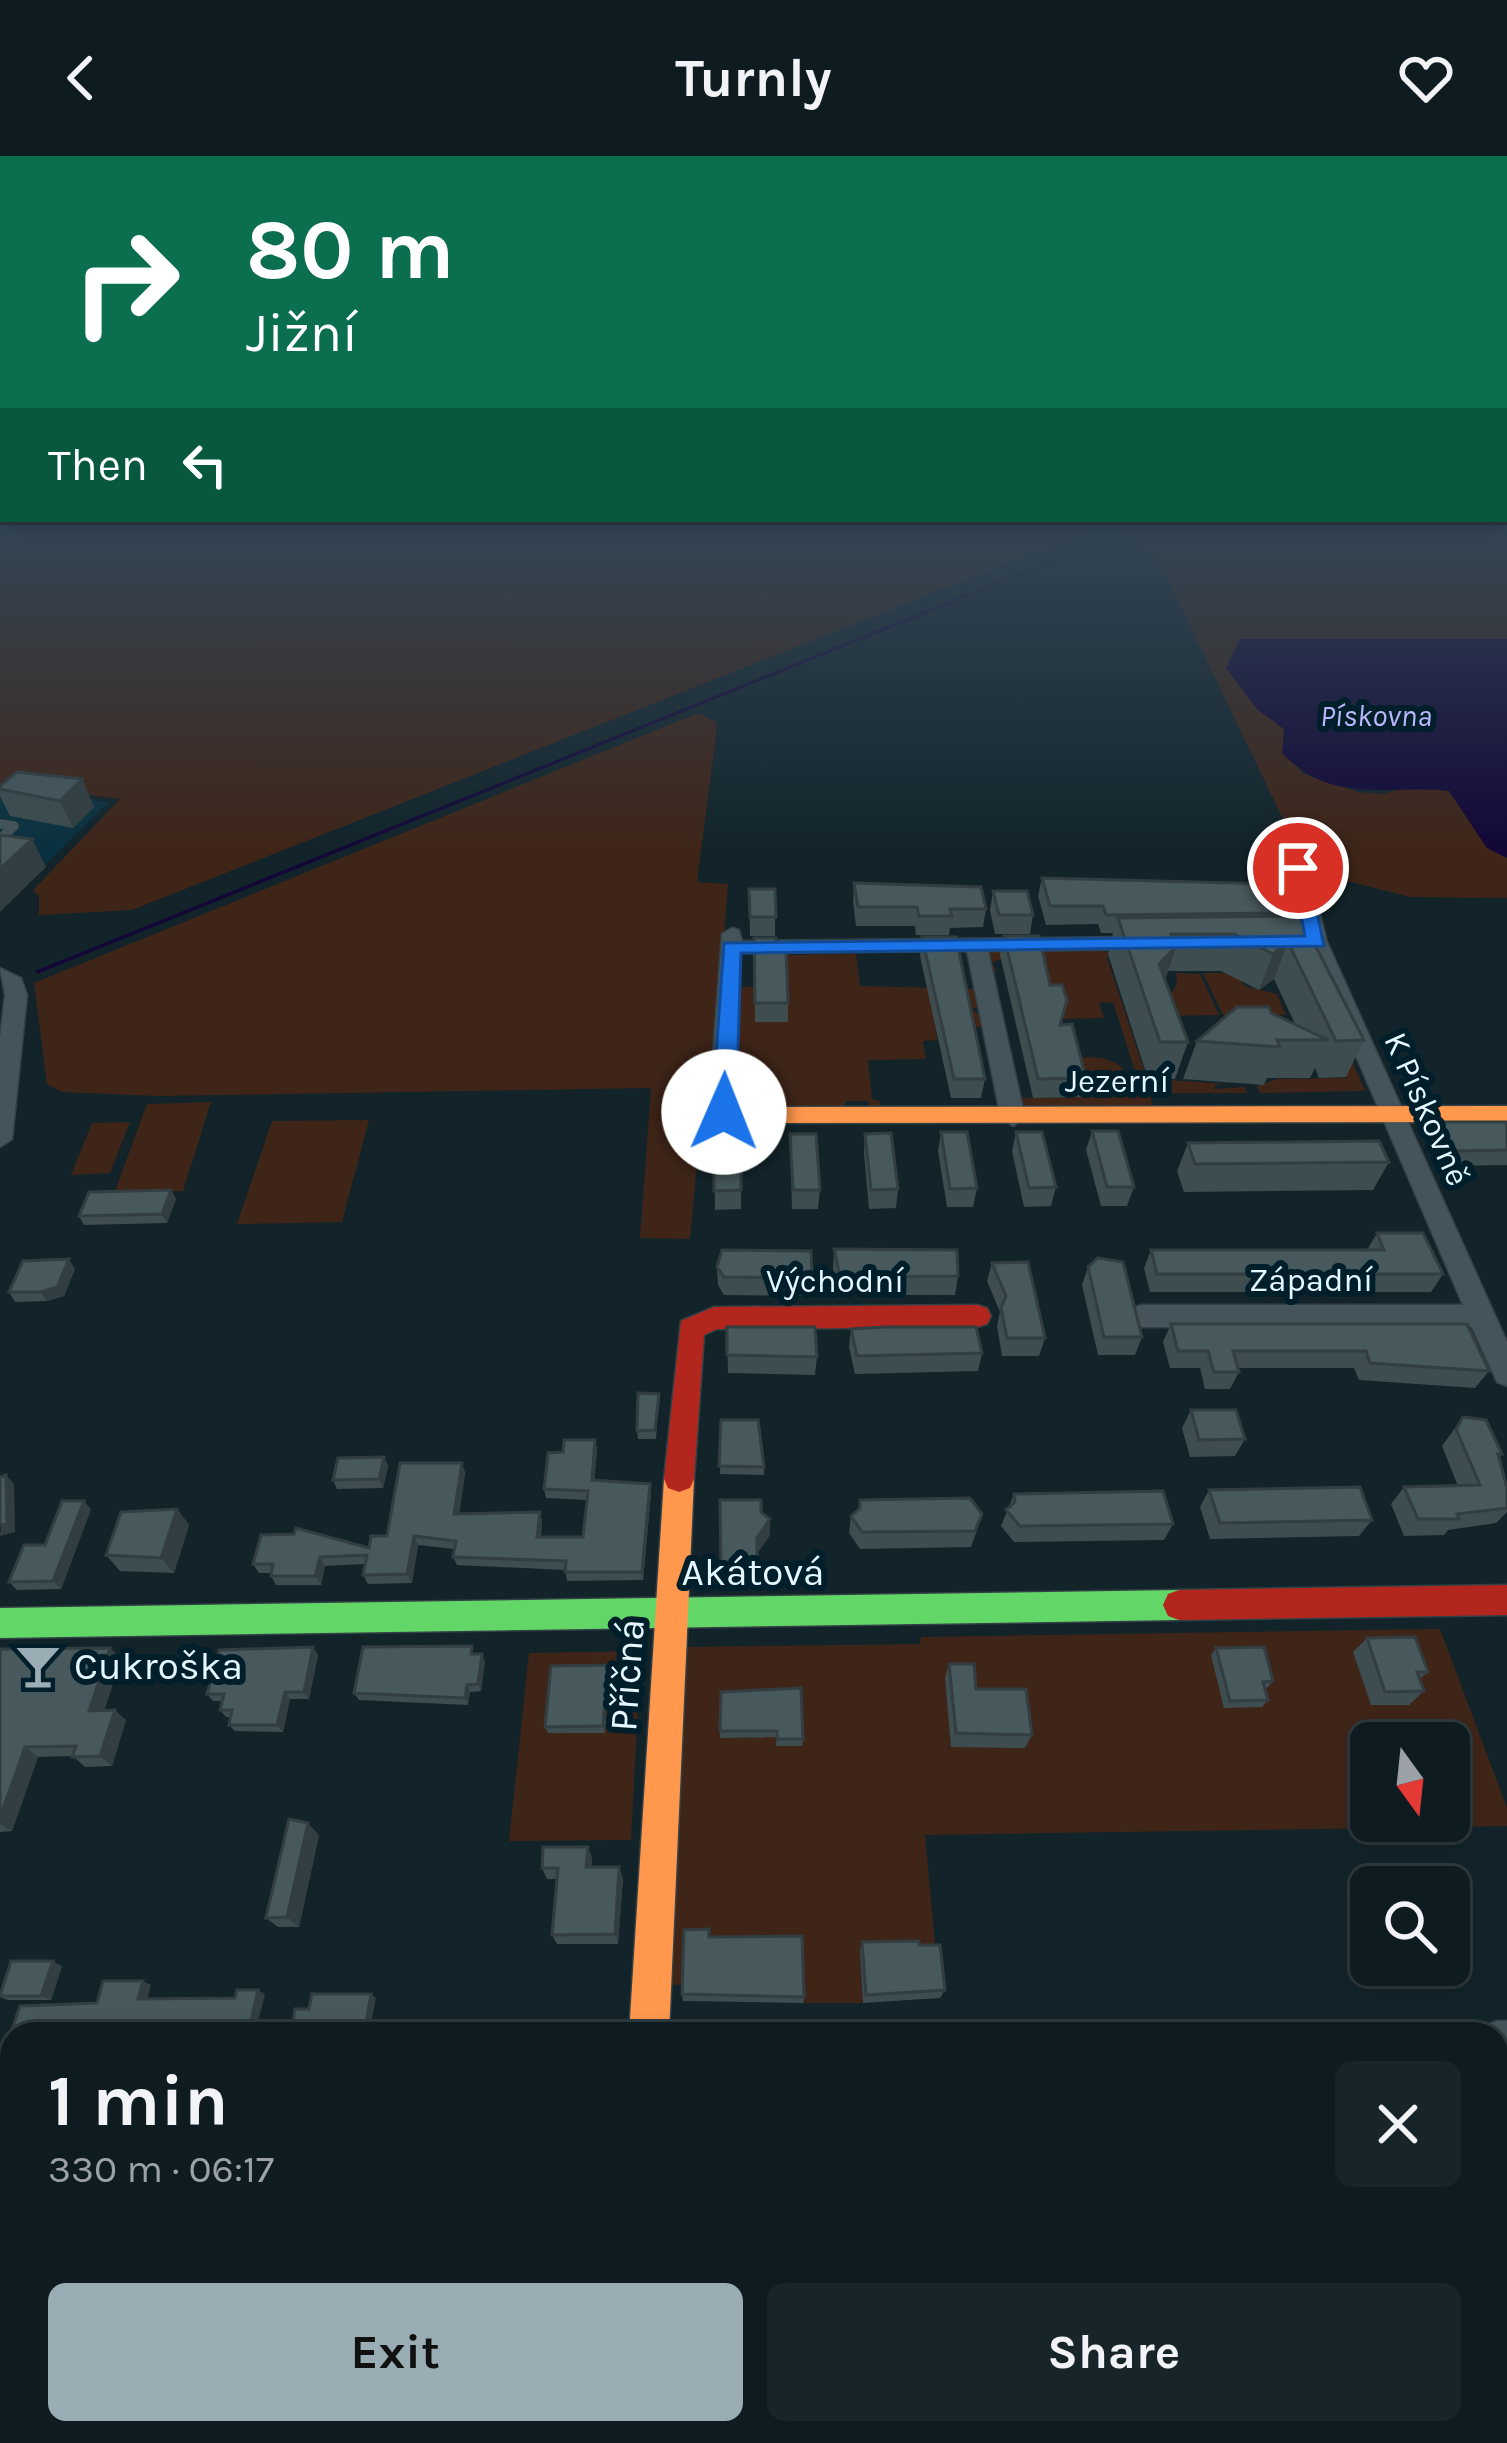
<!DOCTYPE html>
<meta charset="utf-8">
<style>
:root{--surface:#0e1b20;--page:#172429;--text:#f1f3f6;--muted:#9ba1a5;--line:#2e393e;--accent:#9badb4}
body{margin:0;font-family:Karla,sans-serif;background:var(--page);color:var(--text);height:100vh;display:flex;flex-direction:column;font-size:45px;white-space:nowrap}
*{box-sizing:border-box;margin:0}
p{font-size:39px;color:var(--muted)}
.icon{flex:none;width:66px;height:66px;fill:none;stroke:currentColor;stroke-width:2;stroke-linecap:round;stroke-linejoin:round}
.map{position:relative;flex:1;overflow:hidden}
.sheet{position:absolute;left:0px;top:1866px;width:1509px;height:423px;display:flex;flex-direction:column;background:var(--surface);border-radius:36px 36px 0 0;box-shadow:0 6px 18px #0003,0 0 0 3px var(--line)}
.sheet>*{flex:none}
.guide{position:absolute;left:0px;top:0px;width:1509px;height:366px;box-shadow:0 6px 18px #0003,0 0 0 3px var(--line);background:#0b6e4f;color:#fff;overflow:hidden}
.needle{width:78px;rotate:165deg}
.controls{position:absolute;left:1350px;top:1566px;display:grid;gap:24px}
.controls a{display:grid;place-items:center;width:120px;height:120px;border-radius:18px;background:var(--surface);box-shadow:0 6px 18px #0003,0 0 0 3px var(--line);font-size:60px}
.pin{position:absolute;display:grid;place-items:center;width:102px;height:102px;color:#fff;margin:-51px;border:6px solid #fff;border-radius:50%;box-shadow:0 3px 12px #0007}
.me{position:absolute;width:132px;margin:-66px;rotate:1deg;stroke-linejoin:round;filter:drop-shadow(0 0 9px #0008)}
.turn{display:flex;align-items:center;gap:42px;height:252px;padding:0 48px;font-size:54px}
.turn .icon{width:156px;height:156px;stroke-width:2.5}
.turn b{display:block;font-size:84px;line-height:102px}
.then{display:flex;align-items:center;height:114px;padding:0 48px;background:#0003;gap:24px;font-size:45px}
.round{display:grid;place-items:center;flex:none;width:126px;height:126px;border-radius:18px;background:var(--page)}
.overview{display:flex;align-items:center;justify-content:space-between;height:204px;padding:0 48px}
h1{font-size:72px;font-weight:700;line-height:90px}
.button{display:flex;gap:24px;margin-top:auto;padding:24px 48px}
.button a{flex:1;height:138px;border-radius:18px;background:var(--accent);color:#111;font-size:48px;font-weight:700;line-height:138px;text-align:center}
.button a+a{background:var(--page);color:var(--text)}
header{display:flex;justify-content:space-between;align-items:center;height:156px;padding:0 48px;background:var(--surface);font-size:54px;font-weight:700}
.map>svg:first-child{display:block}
</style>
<header><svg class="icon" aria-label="back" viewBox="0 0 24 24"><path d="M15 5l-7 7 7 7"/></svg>Turnly<svg class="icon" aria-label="heart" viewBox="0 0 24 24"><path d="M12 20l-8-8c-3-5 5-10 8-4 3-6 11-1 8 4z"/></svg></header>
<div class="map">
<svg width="1507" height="2287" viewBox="0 0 1507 2287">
<rect width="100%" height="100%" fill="#12242a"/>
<!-- built -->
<path fill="#0a313f" d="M0,634L109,646L0,754Z"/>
<!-- green -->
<path fill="#3f2518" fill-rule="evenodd" d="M0,375H1089L132,754L39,759V740L33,734L120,643L0,628Z
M1133,375H1507V483H1241L1257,553L1284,573L1302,617L1358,636L1382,638L1409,631L1450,635L1487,692L1507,702V742L1410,741L1308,715L1170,428L1151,394L1122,380Z
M698,557L715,565L717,572L697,726L728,728L712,949L692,971L690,991L699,987L690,1083L640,1082L651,932L156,940L62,936L47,928L34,827Z
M1066,792L1154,800L1107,801L1147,923L1232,928H1217L1213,933L1245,931L1247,937H1150L1153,952L1022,950L1016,942L1143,940L1113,846L1099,847L1104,862L1062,863L1036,804H997L992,807L997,815H988V797L995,794Z
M856,798L860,830L978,833L982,850L972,853L984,863L983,872L935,865L937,884L923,885L926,903L868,904L872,943L880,945L881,954H870L868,945H845V956L733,950L736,831H775L787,799Z
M1289,799L1310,805L1365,935L1260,937L1257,930L1277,923L1347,922Z
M1176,817L1200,818L1219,859L1158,860L1177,828Z
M1203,817H1233L1246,831L1277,838L1286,859H1223Z
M1055,902C1093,902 1121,893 1135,934L1083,936L1076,911Z
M211,946L183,1035L114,1038L147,948Z
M369,964L342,1066L237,1068L272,965Z
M130,966L110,1017L71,1019L92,967Z
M1440,1473L1507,1652V1670L925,1679L936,1798L860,1795L863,1847H803L801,1788L712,1828L665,1829L687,1491L920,1488L921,1481ZM1371,1587H1449V1665H1371Z
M641,1495L631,1684L509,1685L529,1497Z
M1497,1906H1507V2287H0V2067L12,2066V2277H1497Z"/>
<!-- water -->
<path fill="#120737" d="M1122,375H1130L37,818L35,815Z
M1240,483H1507V702L1487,692L1449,635C1386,628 1332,650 1282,597L1284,573L1257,553L1226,512Z"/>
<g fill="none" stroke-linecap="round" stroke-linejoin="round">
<!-- lane casing -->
<g stroke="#334045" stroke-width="10">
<path id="lane" d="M0,668L14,670L0,683"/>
</g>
<!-- street casing -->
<g stroke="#334045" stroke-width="3">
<path id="street" d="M1298,705L1308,711L1327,786L1507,1186V1230L1497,1226L1472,1171H1142L1132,1168L1128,1160L1132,1152L1142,1149H1463L1307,786L1288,711Z
M732,772L739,774L742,785L1147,781L1157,787L1147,793L988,795L1025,962L1013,970L1001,962L967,795L741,797L734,938L739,959L693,989L681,981L714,956L710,938L722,778Z
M0,812L21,822L27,839L12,983L0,991V882L5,839Z
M1497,1865H1507V1905H1497V1878H1480L1483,1871Z
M0,1918H12V1960H0Z"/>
</g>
<!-- fast casing -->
<g stroke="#334045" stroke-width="3">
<path id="fast" d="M1179,1434L1190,1438L1195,1449L1190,1460L1179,1464L0,1482V1452Z"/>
</g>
<!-- slow casing -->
<g stroke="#334045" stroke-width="3">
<path id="slow" d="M1507,950V966L727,967L715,959L727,951Z
M679,1310L690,1314L694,1323L669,1878H629L664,1323L668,1314Z"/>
</g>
<!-- jam casing -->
<g stroke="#334045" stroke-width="3">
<path id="jam" d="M977,1149L987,1152L991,1160L987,1168L977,1171L717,1173L704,1179L694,1323L690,1332L679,1336L668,1332L664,1323L681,1165L714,1151Z
M1507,1429V1459L1179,1464L1168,1460L1163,1449L1168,1438L1179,1434Z"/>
</g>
<!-- lane -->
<use href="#lane" stroke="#44545a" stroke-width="9"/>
<!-- street -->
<use href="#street" fill="#44545a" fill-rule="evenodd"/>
<!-- fast -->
<use href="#fast" fill="#63d668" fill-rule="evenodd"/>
<!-- slow -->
<use href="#slow" fill="#ff974d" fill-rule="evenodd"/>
<!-- jam -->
<use href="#jam" fill="#b3261e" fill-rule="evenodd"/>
</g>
<!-- wall -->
<path fill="#3d4d50" d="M82,623L94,651L73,672L10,660L0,640V630Z
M1042,722L1285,748L1282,760L1364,884L1346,921L1319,922L1315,912L1310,922H1267L1264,929L1183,923L1197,885L1271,857L1295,868L1274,823L1259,834L1221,815H1168L1165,824L1188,886L1175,923H1148L1108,798L1113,777H1101L1098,768L1046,769L1038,740Z
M854,727L986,753L983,771L950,772L949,779H916L915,770H856L853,745Z
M749,733H775V780H750Z
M993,735L1033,759L1030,778H995L990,754Z
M1004,780L1050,829L1061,869L1086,922L1081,941L1033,942L1000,799Z
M922,781L985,923L981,942H951L920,800Z
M754,782L776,793L788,847V866H755Z
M1440,966H1507V1009L1446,1010L1431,982Z
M1092,975L1134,1031L1127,1050H1101L1086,994Z
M941,976L977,1032L973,1051H947L938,995Z
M1016,976L1056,1031L1051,1050L1024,1051L1012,995Z
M790,978L820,1034L818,1053H792Z
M865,978L898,1033L896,1052L869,1053L864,997Z
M741,983V1053L715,1054L714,984Z
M1188,987L1389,1006L1373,1034L1184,1036L1177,1015Z
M171,1034L176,1043L167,1067L84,1069L79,1060Z
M1377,1077L1443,1118L1431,1136H1150L1144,1112L1151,1094H1367Z
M834,1093L958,1120L955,1139H838L833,1112Z
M992,1107L1045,1182L1039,1200H1002L997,1170L1000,1156L987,1125Z
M717,1111L812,1122L811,1140L724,1139L718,1129Z
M1088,1111L1142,1181L1135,1199H1098L1082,1129Z
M75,1113L64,1140L47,1145L15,1146L9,1136Z
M1171,1168H1467L1489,1215L1475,1232L1359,1224L1354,1212H1238L1239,1216L1230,1233H1205L1200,1212H1170L1163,1186Z
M727,1171L817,1201L815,1219L728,1217Z
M851,1173L982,1197L978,1215L855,1218L849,1191Z
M659,1238L656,1283H638L637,1275Z
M1191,1254L1245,1283L1235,1300L1190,1301L1182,1272Z
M1463,1261L1502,1298L1499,1302L1507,1332V1356L1496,1367L1448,1374L1444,1379L1404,1380L1391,1348L1404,1331L1458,1330L1442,1290Z
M721,1264L764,1311V1319L720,1318Z
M595,1284L597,1294L594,1324L651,1338L643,1424L567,1425L565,1414L457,1409L453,1401L454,1393L418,1389L412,1427L368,1428L363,1419L365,1408L325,1410L321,1429H276L271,1420V1417H259L253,1408L369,1392L387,1380L462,1307L465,1317L459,1358L540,1356L542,1365L541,1381H583L587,1344L546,1342L544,1333L563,1296Z
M384,1301L388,1310L383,1332L337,1333L333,1324Z
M1209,1334L1372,1364L1359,1380L1210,1383L1200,1351Z
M1014,1338L1173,1368L1164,1384L1014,1386L1001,1370Z
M720,1344L761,1356L770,1379L757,1397V1423H722Z
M860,1344L977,1374L971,1391L860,1393L849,1377L851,1360L858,1354Z
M91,1353L61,1433L17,1434L9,1426L45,1389Z
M177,1353L189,1369L174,1417L120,1415L106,1399Z
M1367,1482L1428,1516L1420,1523L1424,1535L1409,1549H1371L1353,1496Z
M313,1491L318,1499L309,1543H290L283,1576L235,1575L229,1569L231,1561H226L220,1554L222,1545H213L207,1538Z
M110,1492L121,1503L104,1554L126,1564L112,1610L85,1611L73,1600L38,1601L12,1675L0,1676V1493Z
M1216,1492L1273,1525L1267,1532H1265L1268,1544L1262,1551L1224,1552L1211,1499Z
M475,1498L485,1505L481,1535L470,1536L468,1549L359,1544L354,1537Z
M949,1508L1032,1579L1025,1592L951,1591L945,1522Z
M607,1509L608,1517L605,1577H548L545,1571Z
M721,1536L803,1583L802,1590H776L777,1581L720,1582Z
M319,1679L299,1771H278L266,1762Z
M588,1691L592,1702L591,1711L623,1722L618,1788H557L552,1779L557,1723H547L542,1712Z
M709,1781L804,1841L803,1847L683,1845L682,1838Z
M862,1786L919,1789L945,1834L940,1842L863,1847L860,1795Z
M62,1810L51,1844H8L0,1841Z"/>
<!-- shaded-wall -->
<path fill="#323e41" d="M82,623L94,651L73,672L60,645Z
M32,683L46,711L0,756V713Z
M1288,786L1274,823L1259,834L1273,798Z
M1176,791L1164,827L1159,808Z
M171,1034L176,1043L167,1067L162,1058Z
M69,1103L75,1113L64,1140L47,1145L41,1136Z
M595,1284L597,1294L594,1333L592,1324Z
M384,1301L388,1310L383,1332L379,1323Z
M462,1307L465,1317L458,1367L454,1358Z
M6,1319L14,1328L15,1376L0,1380Z
M650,1328L651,1338L643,1424L642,1416Z
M84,1345L91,1353L61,1433L53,1425Z
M177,1353L189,1369L174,1417L161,1402Z
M540,1356L542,1365L540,1390L537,1381Z
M770,1363V1379L757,1398V1382Z
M414,1380L418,1389L412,1427L407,1418Z
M320,1401L325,1410L321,1429L315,1420Z
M313,1491L318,1499L309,1543L304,1536Z
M110,1492L121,1503L101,1565L89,1555Z
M482,1498L485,1505L481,1535L478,1528Z
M607,1509L608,1517L605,1577L603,1570Z
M467,1529L470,1536L468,1549L465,1542Z
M285,1536L290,1543L283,1576L277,1569Z
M115,1554L126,1564L112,1610L100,1600Z
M25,1591L38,1601L12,1675L0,1668V1661Z
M308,1667L319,1679L299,1771L287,1761Z
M588,1691L592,1702L591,1722L586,1711Z
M619,1711L623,1722L618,1788L615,1778Z
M53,1805L62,1810L51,1844L41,1840Z
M143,1825L151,1829L146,1847L138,1843Z
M258,1834L265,1838L255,1878H248Z
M371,1838L376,1842L369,1878H364Z"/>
<!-- building -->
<path fill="#47595d" stroke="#323e41" stroke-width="3" d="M17,616L82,623L60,645L0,633V630Z
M0,679L32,683L0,713Z
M1042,722L1275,728L1285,748H1279L1283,757L1106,759L1103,750H1050Z
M854,727L981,731L986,753H950L952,760H919L917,751H858Z
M749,733H775L776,761H750Z
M993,735H1027L1033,759H999Z
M1300,760L1364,884L1336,885L1288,786L1273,798L1234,778H1171L1176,791L1159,808L1188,886H1160L1118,762Z
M1004,780H1039L1050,829H1062L1067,844L1060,869L1072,868L1086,922L1038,923Z
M922,781H956L985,923H954Z
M754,782H776V793H786L788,847H755Z
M1237,851H1269L1271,857L1328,884H1277L1280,891L1197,885Z
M1440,966H1507V994L1455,995Z
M1092,975H1118L1134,1031H1107Z
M941,976H967L977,1032L950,1033Z
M1016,976H1042L1056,1031L1029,1032Z
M891,977L898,1033L871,1034L865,978Z
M790,978H816L820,1034H793Z
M741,983V1034L714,1035V984Z
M1379,985L1389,1006L1195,1008L1188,987Z
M171,1034L162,1058L79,1060L89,1036Z
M1377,1077H1423L1443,1118H1157L1151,1094H1384Z
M834,1093L957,1094L958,1120L840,1121Z
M722,1094L811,1095L812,1122L724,1121L717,1111Z
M1098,1102L1123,1106L1142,1181H1104L1088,1111Z
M69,1103L57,1131L41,1136H9L23,1105Z
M1028,1106L1045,1182H1007L1001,1152L1006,1140L992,1107Z
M1171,1168H1467L1489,1215L1370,1207L1366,1195H1233L1239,1216H1214L1208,1195H1178Z
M727,1171H815L817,1201L727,1199Z
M885,1171H976L982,1197L857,1200L851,1173Z
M638,1237L659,1238L655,1274L637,1275Z
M1191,1254H1236L1245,1283L1199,1284Z
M1463,1261L1486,1264L1502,1298H1498L1507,1332V1352L1457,1358L1459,1363H1418L1404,1331L1480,1329L1456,1273Z
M721,1264H758L764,1311L719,1310Z
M564,1284H595L592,1324L650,1328L642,1416H565L566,1405L453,1401L456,1385L414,1380L407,1418L363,1419L367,1399L320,1401L315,1420H271L273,1408H253L261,1379L294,1378L296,1372L369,1392L371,1380H387L400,1307H462L454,1358L540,1356L537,1381H583L588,1335L544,1333L548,1297L563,1296Z
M384,1301L379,1323L333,1324L338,1302Z
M6,1319L7,1368L0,1369V1321Z
M1360,1331L1372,1364L1220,1367L1209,1334Z
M1163,1335L1173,1368L1020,1370L1006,1354L1015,1346L1014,1338Z
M970,1342L982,1358L975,1375L862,1376L851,1360L860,1352V1344Z
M720,1344H761V1356L770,1363L757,1382V1407H721Z
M62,1345H84L53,1425L9,1426L24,1389H45Z
M177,1353L161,1402L106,1399L121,1356Z
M1415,1481L1428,1516H1417L1424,1535L1385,1536L1367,1482Z
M472,1490L471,1498H482L478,1528L467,1529L465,1542L354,1537L363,1491Z
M313,1491L304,1536H285L277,1569H229L232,1554H220L224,1538H207L219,1494Z
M1264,1491L1273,1525L1263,1526L1268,1544L1230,1545L1216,1492Z
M110,1492L89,1555L115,1554L100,1600L72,1601L76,1590L25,1591L0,1661V1493Z
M949,1508H974L976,1533H1026L1032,1579L956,1577Z
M607,1509L603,1570L545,1571L551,1510Z
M801,1532L803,1583H777V1575H720L721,1536Z
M289,1663L308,1667L287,1761L266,1762Z
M543,1691H588L586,1711H619L615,1778L552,1779L558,1712H542Z
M709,1773V1781L802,1780L804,1841L682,1838L684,1774Z
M919,1785V1789H940L945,1834L866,1839L862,1786Z
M11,1805H53L41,1840H0Z
M103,1825H143L138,1843L235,1842L237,1834H258L248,1878H12V1908H0L20,1850L97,1847Z
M312,1838H371L364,1878H291L295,1853H309Z
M0,1981H12V2064H0Z"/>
<!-- sky -->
<linearGradient id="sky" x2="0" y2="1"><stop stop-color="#0a1417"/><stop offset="0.54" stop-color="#334555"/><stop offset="1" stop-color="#334555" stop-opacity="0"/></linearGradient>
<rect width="1507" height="695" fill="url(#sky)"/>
<!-- route -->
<path fill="#1a73e8" stroke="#114b97" stroke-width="3" d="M1291,707L1308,712L1324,790L741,797L736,956L724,964L712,956L724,787L1305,780Z"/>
<!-- icons -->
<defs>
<g id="bar-bare" transform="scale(3.6)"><path d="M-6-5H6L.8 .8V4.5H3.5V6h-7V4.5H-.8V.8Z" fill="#9badb4" stroke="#001f2b" stroke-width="2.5" paint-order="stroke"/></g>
</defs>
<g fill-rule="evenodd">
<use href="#bar-bare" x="38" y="1510"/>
</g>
<g text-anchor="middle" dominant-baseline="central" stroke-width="12" stroke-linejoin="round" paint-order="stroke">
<!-- far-water labels -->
<g font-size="30" font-style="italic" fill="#bbb7fc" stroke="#001f2b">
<text x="1376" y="560">Pískovna</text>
</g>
<!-- street labels -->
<g font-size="33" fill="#e5f7ff" stroke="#001f2b">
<text x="1117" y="925">Jezerní</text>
<text transform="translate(1427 953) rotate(66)">K Pískovně</text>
<text x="1311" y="1124">Západní</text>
<text x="835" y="1125">Východní</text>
</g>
<!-- near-street labels -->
<g font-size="39" fill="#e5f7ff" stroke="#001f2b">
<text x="753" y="1416">Akátová</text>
<text transform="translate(627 1519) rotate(-86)">Příčná</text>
</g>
<!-- near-poi labels -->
<g font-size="39" fill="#e5f7ff" stroke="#001f2b" text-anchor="start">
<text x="74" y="1510">Cukroška</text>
</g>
</g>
</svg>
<div class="controls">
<a><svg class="needle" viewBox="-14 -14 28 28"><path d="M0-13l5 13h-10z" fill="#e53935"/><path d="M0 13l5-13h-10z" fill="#9ba1a5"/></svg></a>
<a><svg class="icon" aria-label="search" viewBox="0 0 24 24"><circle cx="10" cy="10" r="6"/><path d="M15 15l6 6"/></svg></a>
</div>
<div class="pin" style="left:1298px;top:712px;background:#d93025"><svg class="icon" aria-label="arrive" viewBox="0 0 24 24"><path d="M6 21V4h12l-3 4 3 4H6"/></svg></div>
<svg class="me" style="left:724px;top:956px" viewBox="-20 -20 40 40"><circle r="19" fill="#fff"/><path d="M0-13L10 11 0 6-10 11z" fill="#1a73e8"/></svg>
<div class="guide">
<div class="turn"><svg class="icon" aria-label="right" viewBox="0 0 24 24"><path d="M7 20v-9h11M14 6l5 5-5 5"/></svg><div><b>80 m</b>Jižní</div></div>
<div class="then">Then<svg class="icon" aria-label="left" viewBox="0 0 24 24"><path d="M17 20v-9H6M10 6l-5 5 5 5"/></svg></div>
</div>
<section class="sheet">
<div class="overview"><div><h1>1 min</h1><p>330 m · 06:17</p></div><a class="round"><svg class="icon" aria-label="close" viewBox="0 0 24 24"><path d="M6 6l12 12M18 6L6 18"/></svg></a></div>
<div class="button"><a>Exit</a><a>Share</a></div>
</section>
</div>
